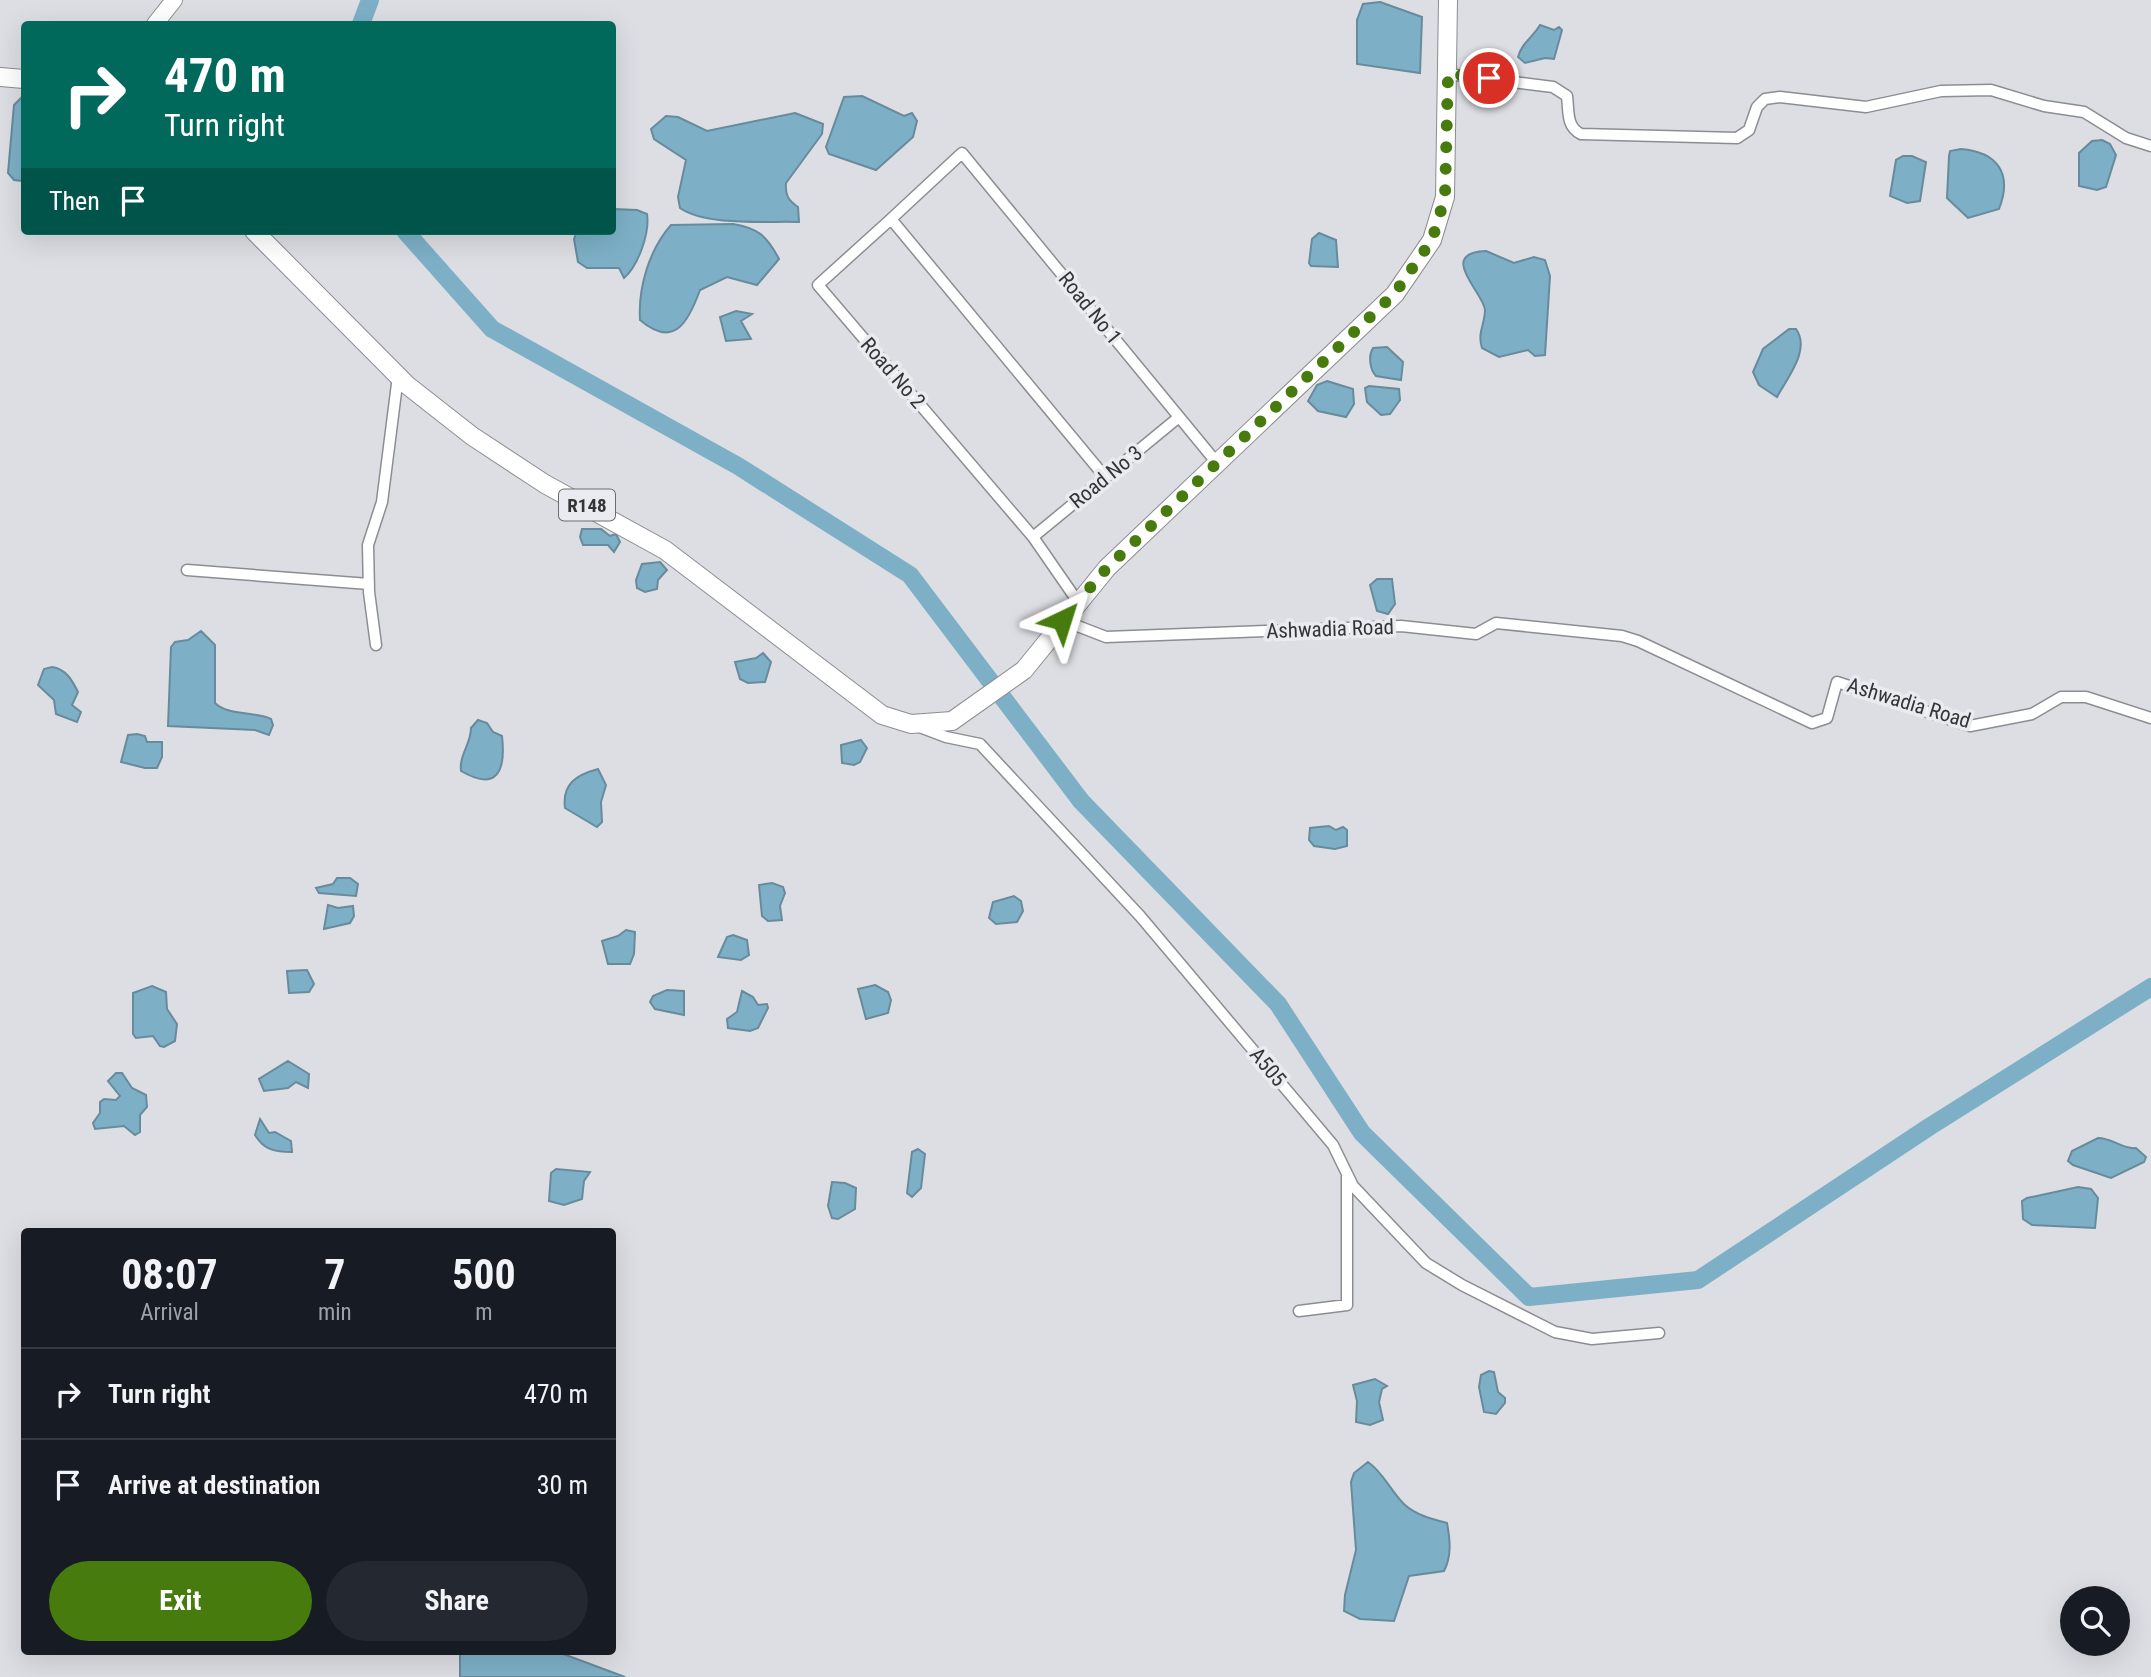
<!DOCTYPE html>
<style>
:root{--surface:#171b24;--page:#242831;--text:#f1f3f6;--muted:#9ea1a6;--line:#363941;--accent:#477b0d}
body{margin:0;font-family:"Roboto Condensed",sans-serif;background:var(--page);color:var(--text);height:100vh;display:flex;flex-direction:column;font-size:26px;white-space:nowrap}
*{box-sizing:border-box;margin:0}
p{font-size:23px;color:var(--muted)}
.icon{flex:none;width:38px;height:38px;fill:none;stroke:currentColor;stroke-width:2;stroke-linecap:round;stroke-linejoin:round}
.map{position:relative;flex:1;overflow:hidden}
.details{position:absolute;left:21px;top:1228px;width:595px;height:427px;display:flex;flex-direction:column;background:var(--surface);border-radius:7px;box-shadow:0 7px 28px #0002}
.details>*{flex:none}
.top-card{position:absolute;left:21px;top:21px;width:595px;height:214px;border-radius:7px;box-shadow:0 7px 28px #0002;background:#00695c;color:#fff;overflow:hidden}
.tools{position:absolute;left:2060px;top:1586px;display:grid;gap:14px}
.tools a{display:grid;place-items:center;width:70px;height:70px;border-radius:50%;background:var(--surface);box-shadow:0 7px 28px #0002;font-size:35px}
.pin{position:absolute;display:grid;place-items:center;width:60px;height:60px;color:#fff;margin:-30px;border:4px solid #fff;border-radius:50%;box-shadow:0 2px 7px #0007}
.me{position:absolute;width:77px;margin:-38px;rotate:41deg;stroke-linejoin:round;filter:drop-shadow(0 0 5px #0008)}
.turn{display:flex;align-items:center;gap:24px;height:147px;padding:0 28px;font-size:32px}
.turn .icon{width:91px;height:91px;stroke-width:2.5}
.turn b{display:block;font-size:49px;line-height:60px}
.then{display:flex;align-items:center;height:66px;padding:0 28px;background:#0003;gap:14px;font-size:26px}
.eta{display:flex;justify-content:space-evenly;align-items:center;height:119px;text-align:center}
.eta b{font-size:42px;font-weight:700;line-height:49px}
.action{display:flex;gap:14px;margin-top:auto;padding:14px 28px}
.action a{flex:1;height:80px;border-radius:42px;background:var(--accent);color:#fff;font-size:28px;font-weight:700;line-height:80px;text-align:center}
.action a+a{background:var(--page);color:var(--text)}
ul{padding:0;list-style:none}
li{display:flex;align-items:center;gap:21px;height:91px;padding:0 28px;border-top:2px solid var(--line)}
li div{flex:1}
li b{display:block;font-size:26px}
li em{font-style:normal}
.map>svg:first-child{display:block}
</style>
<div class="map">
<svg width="2151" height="1677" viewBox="0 0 2151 1677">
<rect width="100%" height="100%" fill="#dddee3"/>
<!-- water -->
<path fill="#7db0c7" stroke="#678b9c" stroke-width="2" d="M1380,2L1422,17L1420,73L1357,64V20L1363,4Z
M1540,25L1554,30L1559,27L1562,30L1554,59L1545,58L1525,63L1518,57C1521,44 1533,37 1540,25Z
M24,95V179L22,181L14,180L8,173L14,105Z
M862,96L904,116L912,113L917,121L913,137L876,170L829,154L826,147L844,97Z
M795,113L823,124L822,134L786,183C785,195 788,200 798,207L799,222C767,221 705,226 680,208L678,197L686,160L654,139L651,129L666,116L678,117L707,131Z
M2102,140L2110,144L2116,155L2106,187L2097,190L2079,186V153L2092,141Z
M1961,149C1997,152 2013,173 1999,209L1968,218L1947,198L1949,156L1950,151Z
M1903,156H1912L1926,162L1920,201L1907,203L1890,196L1896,160Z
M613,209L637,210L647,214C650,233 638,266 624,278L619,268H587L578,262L574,239L577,231H612Z
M733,224C758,228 767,236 779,259L757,285L727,277L700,290C689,320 675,350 640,320C638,288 649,250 671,225Z
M1319,233L1336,240L1338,267L1311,266L1309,263L1312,239Z
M1486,251L1514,263L1534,257L1545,260L1550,276L1545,355L1535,356L1528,350L1499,357L1482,348C1477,333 1485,324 1485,310C1484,293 1436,253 1486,251Z
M736,311L752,314L741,321L751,339L726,341L720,317Z
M1789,329H1796C1811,350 1787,378 1777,397L1759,385L1753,372L1763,349Z
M1387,347L1403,362L1401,380L1376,376C1370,370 1368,356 1373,348Z
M1327,381L1353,389L1354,404L1346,417L1318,411L1308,401L1317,385Z
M1369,386L1399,389L1400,400L1390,414L1381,415L1367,402L1365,388Z
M582,529H601L610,536L616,534L620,542L614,552L608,545H583L580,537Z
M660,562L667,570L658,580L657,589L645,592L637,588L636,580L642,564Z
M1377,579H1392L1395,604L1388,614L1377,611L1370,585Z
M201,631L215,645V703C228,716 254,711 271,719L273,725L269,735L255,730L168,726L171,647L175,642L188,640Z
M763,653L771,662L765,682L748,683L740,679L735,662L756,658Z
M52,667C66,669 72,680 78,692L72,705L81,712L77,722L56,714L54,700L38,685L44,669Z
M478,720L487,723L493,732L502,736C506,771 497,792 461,771C459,755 471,744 471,728Z
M137,734L145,736L147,742H162V757L157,768H145L121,762L128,735Z
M861,740L867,748L860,762L854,765L842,763L841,745Z
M598,769L606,785L601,802L602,822L597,827L565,808C562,784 576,775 598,769Z
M1329,826L1336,830L1343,827L1347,830V846L1335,849L1314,846L1309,840L1310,828Z
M337,878H350L358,884L356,896L319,893L316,888L333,884Z
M772,883L783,887L785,893L780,906L782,920L768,921L762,916L759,885Z
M1014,896L1021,901L1023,911L1017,922L996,924L989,918L993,902Z
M328,905L338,908L353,906L354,916L350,923L324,929Z
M626,930L635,932L634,954L630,964H608L602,941L618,936Z
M733,935L747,940L749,955L741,960L718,957L727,937Z
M307,970L314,984L309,992L289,993L287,971Z
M875,985L888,992L891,1000L888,1013L866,1019L858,989Z
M152,986L166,992L167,1009L177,1024L175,1041L164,1047L160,1046L153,1036L136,1038L133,1034V993Z
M667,990L684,991V1015L655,1009L650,1002L653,996Z
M742,991L753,997L758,1005L767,1004L768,1008L758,1028L750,1031L728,1028L727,1019L737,1012Z
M288,1061L309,1074L308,1088L296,1082L288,1088L264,1091L259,1079Z
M116,1073H122L132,1088L146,1095L147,1107L140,1115V1132L135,1135L124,1126L95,1129L93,1123L100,1113V1102L104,1099L116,1100L120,1096L108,1081Z
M260,1119L269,1133L275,1132L291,1141L292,1152C275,1152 264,1150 255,1135Z
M2098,1138C2113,1138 2123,1150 2136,1148L2146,1157L2144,1162L2111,1178L2073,1165L2068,1161L2072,1151Z
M918,1149L925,1154L921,1188L912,1197L907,1193L912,1152Z
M556,1169L590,1172L584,1181L582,1199L564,1205L549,1201L551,1173Z
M832,1182L845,1183L856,1188L855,1209L838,1219L832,1218L828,1206Z
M2078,1187L2091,1189L2098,1198L2095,1228L2032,1225L2023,1219L2022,1201L2027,1198Z
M1489,1371L1494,1372L1498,1392L1505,1398V1403L1496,1414L1484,1412L1479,1387L1481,1375Z
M1375,1379L1387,1386L1382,1389L1379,1402L1383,1420L1370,1425L1356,1422L1357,1401L1353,1385Z
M1368,1462C1384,1473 1391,1492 1405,1505C1416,1515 1432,1519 1447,1523C1450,1539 1452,1556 1444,1571L1409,1576L1394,1621L1360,1619L1344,1611L1345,1595L1356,1550L1351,1482L1354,1473Z
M460,1652H558L625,1677H460Z"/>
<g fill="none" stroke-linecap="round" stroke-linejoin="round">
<!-- river -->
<path stroke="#7db0c7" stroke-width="18" d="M361,24L370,0
M405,231L492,329L738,466L910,575L1081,801L1278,1004L1362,1133L1529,1297L1698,1280L1929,1127L2151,987"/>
<!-- street casing -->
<g stroke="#8b8d91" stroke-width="13">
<path id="street" d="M1448,74L1553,87L1567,96C1569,111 1566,127 1581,134L1737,138L1749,130L1757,107L1765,99L1780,97L1866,107L1941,91L1991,90L2044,106L2084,112L2126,138L2151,146
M891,219L818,285L1033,537L1078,602
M1105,477L891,219L962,153L1217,463
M1033,537L1179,417
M187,570L369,584
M1062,620L1106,637L1401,626L1476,634L1496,623L1622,636L1638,641L1812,723L1827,718L1837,682L1970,726L2032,714L2061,697H2086L2151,718
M376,645L369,592L368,545L382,502L398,376
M917,726L946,737L980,744L1140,916L1333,1145L1353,1186L1426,1263L1462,1285L1555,1332L1592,1339L1659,1333
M1299,1311L1347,1305V1177"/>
</g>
<!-- secondary casing -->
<g stroke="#8b8d91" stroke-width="18">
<path id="secondary" d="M155,24L174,0"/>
</g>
<!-- primary casing -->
<g stroke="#8b8d91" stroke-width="20">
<path id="primary" d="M0,77L24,79
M254,231L407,385L472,436L545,484L665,550L882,715L911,724L952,721L1024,670L1107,568L1395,294L1432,240L1445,197L1448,0"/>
</g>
<!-- street -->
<use href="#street" stroke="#fff" stroke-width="10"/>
<!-- secondary -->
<use href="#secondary" stroke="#fff" stroke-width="16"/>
<!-- primary -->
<use href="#primary" stroke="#fff" stroke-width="18"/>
</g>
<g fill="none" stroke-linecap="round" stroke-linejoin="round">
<!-- route -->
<path stroke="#477b0d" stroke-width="12" stroke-dasharray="0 21.6" d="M1062,620L1107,568L1395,293L1432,240L1445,197L1448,74L1489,78"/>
</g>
<g text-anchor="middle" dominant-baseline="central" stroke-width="7" stroke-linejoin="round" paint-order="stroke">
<!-- shield labels -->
<rect fill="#eaebf0" stroke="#6b6c6e" stroke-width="2" x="559" y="489.5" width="56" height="31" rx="5"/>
<g font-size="19" font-weight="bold" fill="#353537">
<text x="587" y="505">R148</text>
</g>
<!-- street labels -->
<g font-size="21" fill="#353537" stroke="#eaebf0">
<text transform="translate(1090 308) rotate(51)">Road No 1</text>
<text transform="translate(893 373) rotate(49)">Road No 2</text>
<text transform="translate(1106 477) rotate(-39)">Road No 3</text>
<text transform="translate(1330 629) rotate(-2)">Ashwadia Road</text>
<text transform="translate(1909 703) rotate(17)">Ashwadia Road</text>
<text transform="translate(1268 1067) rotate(50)">A505</text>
</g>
</g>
</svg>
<div class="tools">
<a><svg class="icon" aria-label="search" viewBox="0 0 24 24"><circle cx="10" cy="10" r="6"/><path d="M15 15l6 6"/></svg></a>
</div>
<div class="pin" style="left:1489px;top:78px;background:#d93025"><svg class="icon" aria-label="arrive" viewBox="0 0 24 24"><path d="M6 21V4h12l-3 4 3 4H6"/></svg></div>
<svg class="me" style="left:1062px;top:620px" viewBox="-20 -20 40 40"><path d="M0-17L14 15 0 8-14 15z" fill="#477b0d" stroke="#fff" stroke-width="4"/></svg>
<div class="top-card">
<div class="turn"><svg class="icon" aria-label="right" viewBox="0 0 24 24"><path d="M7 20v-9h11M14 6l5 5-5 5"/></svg><div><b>470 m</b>Turn right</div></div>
<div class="then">Then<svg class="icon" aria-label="arrive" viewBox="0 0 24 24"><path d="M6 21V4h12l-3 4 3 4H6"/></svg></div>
</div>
<section class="details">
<div class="eta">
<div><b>08:07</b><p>Arrival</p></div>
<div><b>7</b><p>min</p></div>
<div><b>500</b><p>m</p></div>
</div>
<ul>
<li><svg class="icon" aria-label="right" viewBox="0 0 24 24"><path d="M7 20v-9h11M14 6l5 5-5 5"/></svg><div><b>Turn right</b></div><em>470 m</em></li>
<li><svg class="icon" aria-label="arrive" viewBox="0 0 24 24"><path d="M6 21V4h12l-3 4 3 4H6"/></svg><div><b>Arrive at destination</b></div><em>30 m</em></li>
</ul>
<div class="action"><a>Exit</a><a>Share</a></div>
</section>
</div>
